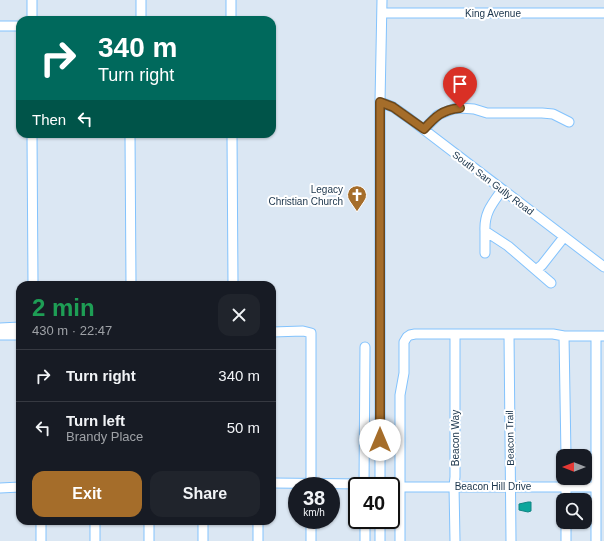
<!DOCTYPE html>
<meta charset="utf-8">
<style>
:root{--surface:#171b24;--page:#20242c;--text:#f1f3f6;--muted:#9ea1a6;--line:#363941;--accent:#a56d2a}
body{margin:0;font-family:Helvetica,sans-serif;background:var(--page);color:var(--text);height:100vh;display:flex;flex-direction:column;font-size:15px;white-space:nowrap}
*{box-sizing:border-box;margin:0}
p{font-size:13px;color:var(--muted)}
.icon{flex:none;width:22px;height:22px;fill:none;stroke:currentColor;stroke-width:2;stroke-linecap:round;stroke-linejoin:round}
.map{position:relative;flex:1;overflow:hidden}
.details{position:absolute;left:16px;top:281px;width:260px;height:244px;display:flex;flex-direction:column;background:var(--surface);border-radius:12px;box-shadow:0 1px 3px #0004}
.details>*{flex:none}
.hud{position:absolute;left:16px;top:16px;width:260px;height:122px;border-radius:12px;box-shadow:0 1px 3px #0004;background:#00695c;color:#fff;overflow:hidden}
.needle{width:26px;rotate:270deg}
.tools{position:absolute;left:556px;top:449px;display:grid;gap:8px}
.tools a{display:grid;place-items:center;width:36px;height:36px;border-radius:8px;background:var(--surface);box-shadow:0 1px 3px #0004;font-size:20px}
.speed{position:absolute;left:288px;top:477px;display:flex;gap:8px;font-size:20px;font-weight:700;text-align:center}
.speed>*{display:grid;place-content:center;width:52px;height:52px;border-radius:50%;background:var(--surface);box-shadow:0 1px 3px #0004;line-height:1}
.speed small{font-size:10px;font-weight:400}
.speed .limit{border:2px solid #111;border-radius:6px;background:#fff;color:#111}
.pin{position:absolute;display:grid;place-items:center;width:34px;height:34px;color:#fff;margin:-41px -17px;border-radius:50% 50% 50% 0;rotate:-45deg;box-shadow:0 0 4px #0007}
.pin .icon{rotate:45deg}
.me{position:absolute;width:44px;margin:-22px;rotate:0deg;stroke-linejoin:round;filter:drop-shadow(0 0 3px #0008)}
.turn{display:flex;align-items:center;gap:14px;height:84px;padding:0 16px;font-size:18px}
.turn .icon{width:52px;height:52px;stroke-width:2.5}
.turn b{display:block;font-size:28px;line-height:34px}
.then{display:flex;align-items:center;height:38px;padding:0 16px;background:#0003;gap:8px;font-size:15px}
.round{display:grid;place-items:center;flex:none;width:42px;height:42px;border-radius:12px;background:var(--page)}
.headline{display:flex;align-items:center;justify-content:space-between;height:68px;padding:0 16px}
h1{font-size:24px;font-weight:800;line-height:30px;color:#1e9e55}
.primary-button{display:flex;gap:8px;margin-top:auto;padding:8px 16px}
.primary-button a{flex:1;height:46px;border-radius:12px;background:var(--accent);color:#fff;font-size:16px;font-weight:800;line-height:46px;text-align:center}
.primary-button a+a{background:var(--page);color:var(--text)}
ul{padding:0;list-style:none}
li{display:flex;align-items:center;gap:12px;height:52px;padding:0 16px;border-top:1px solid var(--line)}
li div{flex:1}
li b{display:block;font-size:15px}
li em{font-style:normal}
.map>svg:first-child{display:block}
</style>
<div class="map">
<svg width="604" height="541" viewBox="0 0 604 541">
<rect width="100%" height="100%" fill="#dbe7f3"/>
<!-- water -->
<path fill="#0ca69c" stroke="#108483" d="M528,502H531V511L528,512L519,510V504Z"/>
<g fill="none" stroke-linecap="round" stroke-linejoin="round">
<!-- minor casing -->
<g stroke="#83c3fd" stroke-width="11">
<path id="minor" d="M231,0V20
M382,13H604
M32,20V0
M141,20V0
M0,26H20
M380,102L393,107L410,119L604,267
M424,129L438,115L453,109L460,108L474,109L487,113H542L553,114L569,122
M32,134L33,285
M130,134L131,285
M232,134L233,285
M502,190C492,204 484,213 485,231L508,246L551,283
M485,231V253
M536,270L542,265L564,237
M0,328L20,327
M272,332L303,331L311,333V486
M455,334V477L454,486L455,541
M509,334L511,541
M0,335H20
M564,336L566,456
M596,336V541
M566,478V500
M272,483L364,484L379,486
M364,486L365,347
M380,486V102L382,0
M391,487H596
M0,488L20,487
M95,521V541
M41,541V521
M149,541V521
M203,541V521
M258,541V521
M311,541V520
M365,541V520
M380,541V520
M400,541V395L404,373V342L407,337L410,335L415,334H553L564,336H604
M566,541V522"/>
</g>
<!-- minor -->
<use href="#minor" stroke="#fff" stroke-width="9"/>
</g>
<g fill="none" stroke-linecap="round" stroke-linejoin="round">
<!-- route casing -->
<g stroke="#6b471b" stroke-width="10">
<path id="route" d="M380,440V102L393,107L424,129C436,116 442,110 460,108"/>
</g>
<!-- route -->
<use href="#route" stroke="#a56d2a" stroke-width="7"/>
</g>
<!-- icons -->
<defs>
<g id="church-pin" transform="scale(1)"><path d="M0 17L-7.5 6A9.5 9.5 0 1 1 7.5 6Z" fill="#a56d2a" stroke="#fff"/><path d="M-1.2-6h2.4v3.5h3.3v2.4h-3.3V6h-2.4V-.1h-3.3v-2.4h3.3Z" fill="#fff"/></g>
</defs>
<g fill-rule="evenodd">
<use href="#church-pin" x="357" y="195"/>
</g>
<g text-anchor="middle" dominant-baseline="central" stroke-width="4" stroke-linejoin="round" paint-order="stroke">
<!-- street labels -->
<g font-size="10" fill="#19334a" stroke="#fff">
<text x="493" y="13">King Avenue</text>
<text transform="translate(493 183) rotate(37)">South San Gully Road</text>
<text transform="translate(455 438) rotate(-90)">Beacon Way</text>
<text transform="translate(510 438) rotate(-91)">Beacon Trail</text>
<text x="493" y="486">Beacon Hill Drive</text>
</g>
<!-- poi labels -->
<g font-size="10" fill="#19334a" stroke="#fff" text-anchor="end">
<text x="343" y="189">Legacy<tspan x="343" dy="12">Christian Church</tspan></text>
</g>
</g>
</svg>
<div class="tools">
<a><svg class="needle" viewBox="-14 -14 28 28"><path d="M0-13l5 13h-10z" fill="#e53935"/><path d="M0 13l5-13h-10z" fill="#9ea1a6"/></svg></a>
<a><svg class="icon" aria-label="search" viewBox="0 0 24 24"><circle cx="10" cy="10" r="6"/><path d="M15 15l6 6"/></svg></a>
</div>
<div class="speed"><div>38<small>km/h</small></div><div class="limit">40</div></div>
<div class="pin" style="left:460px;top:108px;background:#d93025"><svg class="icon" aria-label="arrive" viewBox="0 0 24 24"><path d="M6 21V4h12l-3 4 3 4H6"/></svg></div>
<svg class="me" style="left:380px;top:440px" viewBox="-20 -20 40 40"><circle r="19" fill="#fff"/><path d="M0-13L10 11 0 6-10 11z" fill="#a56d2a"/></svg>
<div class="hud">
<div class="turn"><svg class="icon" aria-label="right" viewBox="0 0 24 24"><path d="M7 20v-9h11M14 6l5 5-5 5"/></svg><div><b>340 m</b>Turn right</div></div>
<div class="then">Then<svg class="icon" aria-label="left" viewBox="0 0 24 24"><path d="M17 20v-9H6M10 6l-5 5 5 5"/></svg></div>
</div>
<section class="details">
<div class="headline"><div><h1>2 min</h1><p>430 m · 22:47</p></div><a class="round"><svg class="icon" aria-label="close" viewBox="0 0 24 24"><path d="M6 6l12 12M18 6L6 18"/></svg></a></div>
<ul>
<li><svg class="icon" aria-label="right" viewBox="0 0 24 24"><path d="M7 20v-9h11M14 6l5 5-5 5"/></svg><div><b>Turn right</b></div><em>340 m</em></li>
<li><svg class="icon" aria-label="left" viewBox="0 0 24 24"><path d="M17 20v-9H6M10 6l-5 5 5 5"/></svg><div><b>Turn left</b><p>Brandy Place</p></div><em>50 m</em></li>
</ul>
<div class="primary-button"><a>Exit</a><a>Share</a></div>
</section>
</div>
